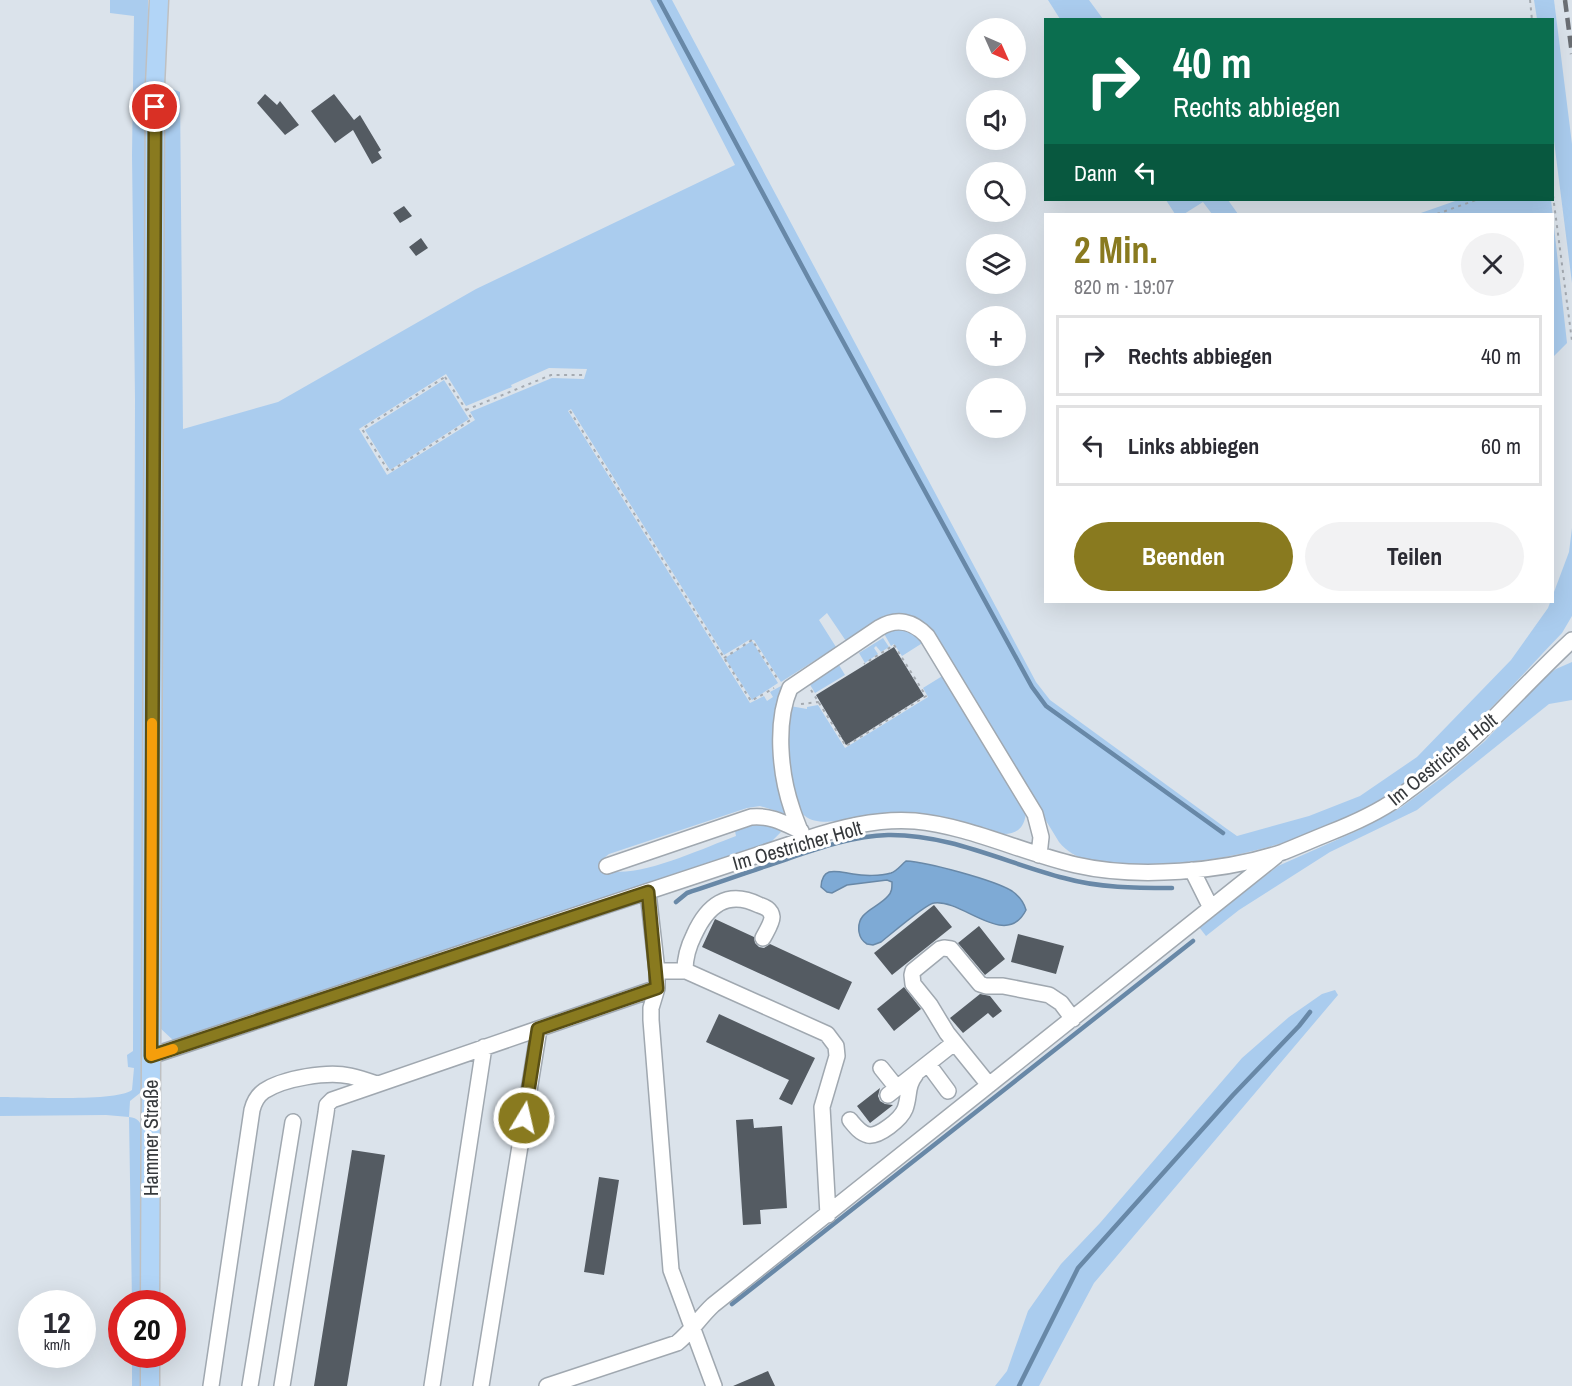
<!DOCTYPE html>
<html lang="de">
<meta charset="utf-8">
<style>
:root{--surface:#fff;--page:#f2f2f3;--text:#2b2b33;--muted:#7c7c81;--line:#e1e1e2;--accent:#897a1f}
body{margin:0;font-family:"Archivo Narrow",sans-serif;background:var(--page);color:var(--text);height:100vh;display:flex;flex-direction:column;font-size:22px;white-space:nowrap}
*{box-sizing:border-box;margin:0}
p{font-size:20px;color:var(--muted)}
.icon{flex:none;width:33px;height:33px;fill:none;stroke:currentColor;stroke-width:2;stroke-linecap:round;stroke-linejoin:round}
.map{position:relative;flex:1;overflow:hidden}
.drawer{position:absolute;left:1044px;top:213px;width:510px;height:390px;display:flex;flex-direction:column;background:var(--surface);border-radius:0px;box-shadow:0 6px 24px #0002}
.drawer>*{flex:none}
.banner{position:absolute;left:1044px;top:18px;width:510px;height:183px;border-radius:0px;box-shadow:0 6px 24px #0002;background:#0b6e4f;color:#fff;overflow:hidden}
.needle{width:39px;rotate:135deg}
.buttons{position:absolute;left:966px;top:18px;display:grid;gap:12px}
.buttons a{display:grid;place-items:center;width:60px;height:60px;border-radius:50%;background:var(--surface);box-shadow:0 6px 24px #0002;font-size:30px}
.speed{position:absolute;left:18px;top:1290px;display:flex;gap:12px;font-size:30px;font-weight:700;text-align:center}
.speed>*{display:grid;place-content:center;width:78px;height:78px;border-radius:50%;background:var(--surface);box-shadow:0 6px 24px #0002;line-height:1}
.speed small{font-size:15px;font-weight:400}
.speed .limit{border:9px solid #d22;background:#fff;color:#111}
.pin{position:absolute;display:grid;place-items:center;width:51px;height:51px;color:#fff;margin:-26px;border:3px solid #fff;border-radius:50%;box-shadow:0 2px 6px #0007}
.me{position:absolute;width:66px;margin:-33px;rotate:9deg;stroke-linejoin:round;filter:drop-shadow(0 0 4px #0008)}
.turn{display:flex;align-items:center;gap:21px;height:126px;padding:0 30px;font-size:27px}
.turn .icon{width:78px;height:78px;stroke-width:2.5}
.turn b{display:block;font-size:42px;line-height:51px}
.then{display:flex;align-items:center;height:57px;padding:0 30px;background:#0003;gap:12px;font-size:22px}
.round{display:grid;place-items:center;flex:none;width:63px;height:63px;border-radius:32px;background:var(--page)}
.head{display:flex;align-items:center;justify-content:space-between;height:102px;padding:0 30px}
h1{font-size:36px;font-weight:800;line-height:45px;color:var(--accent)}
.action{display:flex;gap:12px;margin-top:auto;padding:12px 30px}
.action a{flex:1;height:69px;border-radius:36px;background:var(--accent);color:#fff;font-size:24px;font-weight:800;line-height:69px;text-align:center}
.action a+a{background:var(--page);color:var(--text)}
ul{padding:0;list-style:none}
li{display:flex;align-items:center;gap:18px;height:81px;margin:0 12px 9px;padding:0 18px;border:3px solid var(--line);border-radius:0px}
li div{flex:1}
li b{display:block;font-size:22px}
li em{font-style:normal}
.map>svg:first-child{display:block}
</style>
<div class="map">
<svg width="1572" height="1386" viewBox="0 0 1572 1386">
<rect width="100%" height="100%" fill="#dbe3eb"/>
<!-- green -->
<path fill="#ace" fill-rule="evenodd" d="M110,0H148L142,1088L140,1093L130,1101L129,1117C138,1118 141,1122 143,1131L142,1303H132L129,1117L106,1115L0,1116V1097C25,1097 116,1102 132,1090L134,1068L128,1067L127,1055L133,1051L135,399L132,155L134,16L110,13Z
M650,0H672L1036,682L1050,700L1227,829L1237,836L1309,816L1360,796L1417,757L1511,660L1548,608L1569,552L1572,528V616L1562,633C1517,680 1474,730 1423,770C1412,778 1402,788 1390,795C1319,838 1231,864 1148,864C1118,865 1079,867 1059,842L932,634L881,620L846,641L827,613L819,620L836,647L781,682L754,640H749L724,655L571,409L568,411L750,703L764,696L767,701L773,697L770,692L781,686L782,688L777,709L786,814L760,806L747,808L609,854L604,858L603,864L609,871C643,877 703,848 736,836L735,831C752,825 766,820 781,832L771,842L766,844L174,1041L159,1027L163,85L180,92L183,429L278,402L476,289L735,165ZM549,368L587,369L584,379L552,378L470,412L475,420L387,475L359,429L446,374L466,406L512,387L511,385Z
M1048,0H1089L1103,19H1060Z
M1534,0H1554L1572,144V283L1553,133L1552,20L1537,19Z
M1166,200H1228L1238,214H1212L1203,202L1184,214H1175Z
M1458,200H1551L1567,343L1553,357L1552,214H1418Z
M444,380L469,419L390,470L365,430Z
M906,626L924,642L902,656L894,644L891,646L882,630Z
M883,638L889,647L881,652L876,646L874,648L878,654L865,663L859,653Z
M752,641L778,683L752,700L725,658Z
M1572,662V700L1549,704L1417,810L1330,852L1239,910L1206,936L1199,927L1278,866L1359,830L1400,808L1444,776L1485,741L1546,676L1556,669Z
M839,665L845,675L815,693L809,683Z
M944,675L1026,810C1025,854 973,825 949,819C928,814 907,812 885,813C864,814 822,830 805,816C793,807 795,792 792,779C790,765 786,751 786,738C786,727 789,716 790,706L807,709V707L818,705L845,748L928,697L923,688Z
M1335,990L1338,995L1094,1283L1039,1386H995L1007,1371L1028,1311L1061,1264L1100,1223L1242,1058L1289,1017L1322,994Z
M132,1355H142V1386H132Z"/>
<!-- water -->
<path fill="#7eaad5" stroke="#6888a7" stroke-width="1.5" d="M906,861C927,862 994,880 1012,891C1019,896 1024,902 1026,910C1006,950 963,899 934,903C927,903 890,935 881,942L873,945L867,944C862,941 860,938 859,932C856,911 877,909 888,896C892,892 892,888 892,882L887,880L847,885L832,893L827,892L821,887C822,865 838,872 853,874C864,876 880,876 891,873C897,871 901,865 906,861Z"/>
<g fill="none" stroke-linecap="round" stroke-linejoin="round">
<!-- stream -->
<path stroke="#6888a7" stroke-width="4.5" d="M659,0L811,283L1032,687L1046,706L1223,833
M676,902L687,893C721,882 754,870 787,859C819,848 853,836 888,835C949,834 1006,863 1064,878C1099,888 1136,888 1172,888
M732,1304L1193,941
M1019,1386L1078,1268L1233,1095L1299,1026L1310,1012"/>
</g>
<!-- building -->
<path fill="#545b62" d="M265,94L277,105L280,101L299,125L285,135L257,103Z
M334,94L354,120L360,115L381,150L378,152L382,158L372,164L353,130L335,143L311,111Z
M404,206L412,216L400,223L393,213Z
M421,238L428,248L416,256L409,247Z
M894,647L924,696L846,745L816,695Z
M934,905L952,927L892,975L874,953Z
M715,919L754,937L755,943L759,947L764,948L770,944L852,982L839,1010L702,947Z
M979,926L1005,959L985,975L958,943Z
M1018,934L1064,946L1056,974L1011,962Z
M904,987L921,1009L894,1031L877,1009Z
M980,994L990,996L1002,1011L993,1018L988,1013L963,1033L950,1018Z
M719,1014L815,1058L792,1105L779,1099L789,1080L706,1042Z
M880,1088L878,1096L880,1101L885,1104L893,1105L870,1123L857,1106Z
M753,1119L754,1128L782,1126L787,1208L760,1210L761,1224L743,1225L736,1120Z
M352,1150L385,1155L347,1386H314Z
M599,1177L619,1180L604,1275L584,1272Z
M768,1371L775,1386H733Z"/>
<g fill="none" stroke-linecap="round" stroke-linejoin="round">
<!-- minor casing -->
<g stroke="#a0a8b0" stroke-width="18">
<path id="minor" d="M803,840C800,829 795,819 792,809C780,774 775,722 790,688L879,628C897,617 913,621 927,636L1035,814L1041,837L1039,855
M607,866L751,817C770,815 784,823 801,831
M1192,870L1211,908
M648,893L657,971
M685,970C685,957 688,947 694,935C707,906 727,889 759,905C765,907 771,909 772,917C772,923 766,932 763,938
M657,988L651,1008V1020L671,1270L714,1386
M151,1056L803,840C839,828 877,818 915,821C969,826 1023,853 1076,865C1137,879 1224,872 1283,852C1298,846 1314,839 1329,833C1352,824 1377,813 1398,798C1424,779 1456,755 1479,733C1510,702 1540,670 1572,640
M928,1064L948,1091
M881,1068L897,1088
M989,1085L947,1033L930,1005L913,984L912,975L913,971L940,949L944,948L951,949L980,984L986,986H1003L1049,995L1061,1003L1073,1019
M888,1095L954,1043
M850,1120C855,1126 860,1133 868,1135C879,1137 901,1119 905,1109C910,1096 906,1087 916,1074
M211,1386L252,1110C254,1102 257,1096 264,1091C284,1078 328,1071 350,1076C359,1078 368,1081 377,1084
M250,1386L293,1122
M282,1386L326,1113L327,1105L332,1100L657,988V971H686L827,1034L836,1046L837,1056L822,1107L828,1215
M432,1386L484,1047
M481,1386L539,1029
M547,1386L677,1343C691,1332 700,1317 713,1305L1276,856"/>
</g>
<!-- major casing -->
<g stroke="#bfc0c1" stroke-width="21">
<path id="major" d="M150,1304L155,85L159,0
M150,1386V1354"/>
</g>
<!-- path -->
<path stroke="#a5abb2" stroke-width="2" stroke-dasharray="3 4.5" stroke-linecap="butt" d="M1530,0L1532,20
M1552,188L1572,341
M1437,214L1476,200
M445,377L472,419L389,472L362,429Z
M466,410L551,375H585
M570,411L751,701L774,688
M724,658L752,640L779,681
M811,690L846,746L926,696L894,645L864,664
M801,704L819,702"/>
<!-- minor -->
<use href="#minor" stroke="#fff" stroke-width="15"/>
<!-- major -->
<use href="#major" stroke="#b2d5f7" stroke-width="18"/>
<!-- rail -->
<path stroke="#6a6e73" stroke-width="4.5" stroke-dasharray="12 6" stroke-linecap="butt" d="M1565,0L1572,54"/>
</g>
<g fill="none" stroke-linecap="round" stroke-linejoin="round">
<!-- route casing -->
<g stroke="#594f14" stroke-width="15">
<path id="route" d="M155,107L151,1056L648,892L657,988L538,1029L524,1118"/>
</g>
<!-- route -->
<use href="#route" stroke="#897a1f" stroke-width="10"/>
<!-- slow -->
<path stroke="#f59e0b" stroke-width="10" d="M152,723L151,1056L173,1049"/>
</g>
<g text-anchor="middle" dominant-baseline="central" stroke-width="6" stroke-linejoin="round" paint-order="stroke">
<!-- street labels -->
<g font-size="20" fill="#36393c" stroke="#fff">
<text transform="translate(1442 759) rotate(-39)">Im Oestricher Holt</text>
<text transform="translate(797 845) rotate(-16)">Im Oestricher Holt</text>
<text transform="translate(150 1138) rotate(-90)">Hammer Straße</text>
</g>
</g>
</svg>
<div class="buttons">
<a><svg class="needle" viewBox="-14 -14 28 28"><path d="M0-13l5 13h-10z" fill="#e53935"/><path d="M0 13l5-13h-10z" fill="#7c7c81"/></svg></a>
<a><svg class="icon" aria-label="sound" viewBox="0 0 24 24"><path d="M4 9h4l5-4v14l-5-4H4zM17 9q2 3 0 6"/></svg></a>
<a><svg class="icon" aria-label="search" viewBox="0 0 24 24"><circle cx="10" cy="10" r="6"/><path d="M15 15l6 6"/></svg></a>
<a><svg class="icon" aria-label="layers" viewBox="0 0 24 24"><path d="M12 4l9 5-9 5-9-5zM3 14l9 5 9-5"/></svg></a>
<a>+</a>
<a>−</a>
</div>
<div class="speed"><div>12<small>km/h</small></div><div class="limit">20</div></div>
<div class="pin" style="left:155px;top:107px;background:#d93025"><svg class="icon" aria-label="arrive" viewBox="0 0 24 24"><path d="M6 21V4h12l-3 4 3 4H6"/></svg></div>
<svg class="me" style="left:524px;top:1118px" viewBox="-20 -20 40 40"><circle r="17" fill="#897a1f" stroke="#fff" stroke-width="3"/><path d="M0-11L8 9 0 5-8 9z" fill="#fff"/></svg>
<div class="banner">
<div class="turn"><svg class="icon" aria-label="right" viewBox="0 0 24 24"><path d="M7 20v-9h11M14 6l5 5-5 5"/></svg><div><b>40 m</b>Rechts abbiegen</div></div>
<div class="then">Dann<svg class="icon" aria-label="left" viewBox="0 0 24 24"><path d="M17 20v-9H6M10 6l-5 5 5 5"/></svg></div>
</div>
<section class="drawer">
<div class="head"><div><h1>2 Min.</h1><p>820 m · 19:07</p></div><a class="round"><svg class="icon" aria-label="close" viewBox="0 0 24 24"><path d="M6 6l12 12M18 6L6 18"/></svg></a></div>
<ul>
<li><svg class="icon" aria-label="right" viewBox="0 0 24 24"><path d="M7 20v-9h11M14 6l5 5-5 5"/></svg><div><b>Rechts abbiegen</b></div><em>40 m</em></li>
<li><svg class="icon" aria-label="left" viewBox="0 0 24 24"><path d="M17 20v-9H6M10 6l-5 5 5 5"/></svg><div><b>Links abbiegen</b></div><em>60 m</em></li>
</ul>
<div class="action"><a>Beenden</a><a>Teilen</a></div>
</section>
</div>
